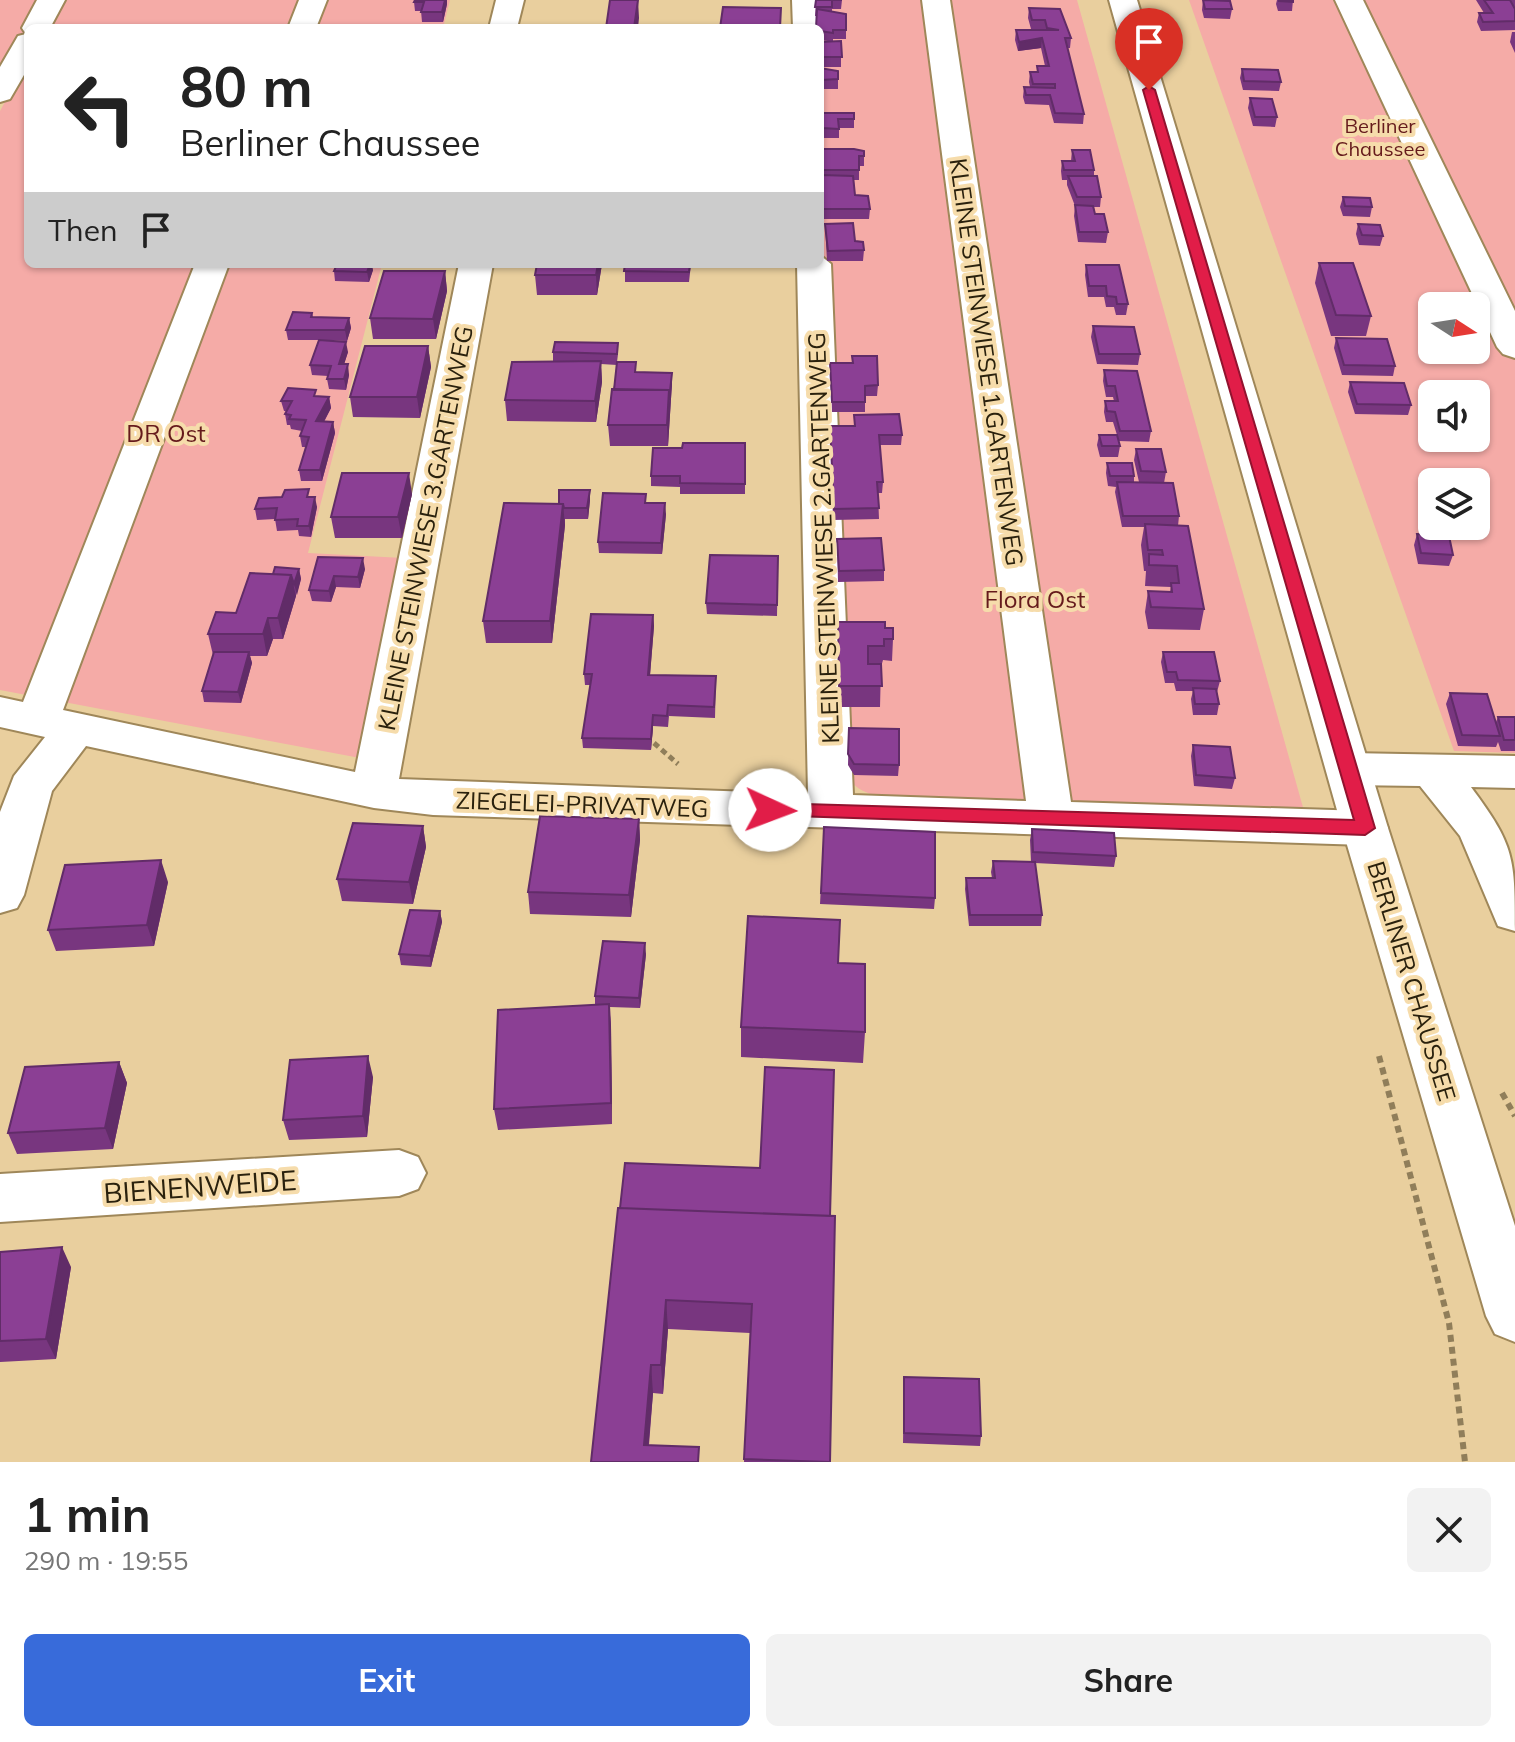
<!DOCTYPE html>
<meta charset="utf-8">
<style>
:root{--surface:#fff;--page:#f2f2f2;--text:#222;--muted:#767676;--accent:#386bda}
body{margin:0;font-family:Mulish,sans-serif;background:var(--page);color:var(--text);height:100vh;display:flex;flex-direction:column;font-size:30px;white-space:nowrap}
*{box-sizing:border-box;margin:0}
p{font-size:26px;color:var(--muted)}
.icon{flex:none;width:44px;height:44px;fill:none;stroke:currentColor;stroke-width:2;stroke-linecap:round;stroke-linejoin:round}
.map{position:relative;height:1462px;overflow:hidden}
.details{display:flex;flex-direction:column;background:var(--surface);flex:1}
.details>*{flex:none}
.top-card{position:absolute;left:24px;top:24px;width:800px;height:244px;border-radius:12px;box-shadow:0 2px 6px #0004;background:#fff;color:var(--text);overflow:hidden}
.needle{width:52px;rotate:102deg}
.tools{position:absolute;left:1418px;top:292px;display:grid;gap:16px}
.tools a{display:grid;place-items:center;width:72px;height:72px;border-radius:12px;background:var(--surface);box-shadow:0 2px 6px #0004;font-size:40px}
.pin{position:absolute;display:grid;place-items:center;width:68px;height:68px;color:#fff;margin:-82px -34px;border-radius:50% 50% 50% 0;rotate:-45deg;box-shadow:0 0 8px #0007}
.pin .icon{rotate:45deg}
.me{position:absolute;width:88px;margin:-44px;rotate:92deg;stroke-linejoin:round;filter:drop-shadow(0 0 6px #0008)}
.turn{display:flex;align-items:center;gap:28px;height:168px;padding:0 24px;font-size:36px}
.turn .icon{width:104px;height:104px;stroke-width:2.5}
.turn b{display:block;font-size:56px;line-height:68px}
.then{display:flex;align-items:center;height:76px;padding:0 24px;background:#0003;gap:16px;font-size:30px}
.round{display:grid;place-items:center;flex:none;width:84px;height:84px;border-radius:12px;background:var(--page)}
.head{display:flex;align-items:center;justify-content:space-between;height:136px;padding:0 24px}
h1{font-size:48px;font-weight:700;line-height:60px}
.cta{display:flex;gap:16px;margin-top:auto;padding:16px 24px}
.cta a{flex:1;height:92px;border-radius:12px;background:var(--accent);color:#fff;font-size:32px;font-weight:700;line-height:92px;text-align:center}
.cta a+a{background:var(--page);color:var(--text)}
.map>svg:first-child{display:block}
</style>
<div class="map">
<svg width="1515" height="1462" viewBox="0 0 1515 1462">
<rect width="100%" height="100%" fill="#e9cf9e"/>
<!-- green -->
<path fill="#f5aba7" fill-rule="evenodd" d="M0,0H41L0,77Z
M60,0H450L443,28H45Z
M811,0H1077L1304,811L887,798C864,794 854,788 840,769L820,243V28Z
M1189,0H1505L1515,16V753L1454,751ZM1432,306H1476V350H1432ZM1432,394H1476V438H1432ZM1432,482H1476V526H1432Z
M28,60V264H382L308,553L403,558L360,758L0,690V111Z"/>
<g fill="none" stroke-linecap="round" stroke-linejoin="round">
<!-- minor casing -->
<g stroke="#9f8759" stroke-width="4">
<path id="minor" d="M37,0H65L50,28H28V68L10,99L0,102V67L18,36L26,34L22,28Z
M299,0H327L316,28H288Z
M496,0H524L517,28H489Z
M792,0H820L821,28L820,29L793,28Z
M922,0H950L1071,802L1365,811L1381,816L1388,828L1381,840L1365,845L433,815L374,808L86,746L52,791L24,895L17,908L0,913V812L14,776L45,737L0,727V697L23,702L195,264H229L63,710L355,772L459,264H493L399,779L808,794L797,264H820V255L831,264L853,795L1026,801Z
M1335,0H1363L1515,311V358L1503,354L1497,347Z
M1348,753L1515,756V788L1471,787C1515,846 1515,858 1515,931L1498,926L1460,836L1420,786L1348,785L1332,780L1326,769L1332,758Z
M399,1150L418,1157L426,1173L418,1189L399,1196L0,1222V1174Z"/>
</g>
<!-- major casing -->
<g stroke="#9f8759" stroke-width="4">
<path id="major" d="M1109,0H1137L1388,828L1515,1226V1342L1495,1334L1486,1316L1342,828Z"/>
</g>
<!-- path-far1 -->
<path stroke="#907e5a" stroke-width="5" stroke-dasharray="6 4" stroke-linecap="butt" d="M654,743L678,764"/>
<!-- path -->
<path stroke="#907e5a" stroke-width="6" stroke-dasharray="7 5" stroke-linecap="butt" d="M1379,1056L1449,1323L1465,1462
M1502,1093L1515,1116"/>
<!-- minor -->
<use href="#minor" fill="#fff" fill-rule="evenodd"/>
<!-- major -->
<use href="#major" fill="#fff" fill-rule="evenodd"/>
</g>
<!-- wall -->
<path fill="#78367f" d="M816,0H842L841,9H832V12L846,14V39H833V41H841V67H820V42L828,41L820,40V28L816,16H815Z
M1203,0L1232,9L1230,19L1204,18L1202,10Z
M1277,0H1293L1292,11H1278L1276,4Z
M1476,0H1515V30L1481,31L1477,22L1479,13H1484Z
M414,2L447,4L443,22H422L421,11H415Z
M1029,8L1071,38L1070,48H1067L1084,114L1083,124L1054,123L1049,105L1025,104L1023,97L1024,87H1030L1029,82L1030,72H1037V66H1045L1041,48L1018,51L1015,40L1016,30H1044L1031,29L1028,18Z
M1512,32H1515V53L1510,42Z
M820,68L838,79V89H821Z
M1242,69L1281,82L1279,91L1243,90L1240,78Z
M1250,98L1277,117L1275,127L1253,126L1248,108Z
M822,113L854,119V128H839V138H821Z
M821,149L864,151V166H859V180H854L855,195L870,209L869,219H820V202H822Z
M1072,150L1094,170V176L1101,197L1100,207H1094L1095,214L1108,232L1106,243L1078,242L1074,216L1075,206L1067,185V180H1062L1061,171L1062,161H1071Z
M1343,197L1372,207L1370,217L1343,216L1340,207Z
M825,224L855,241L864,250L863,261H827Z
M1358,224L1383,236L1380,246L1359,245L1356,234Z
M1319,263L1371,316L1366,336H1331L1315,283Z
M602,264L597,295H537L535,275Z
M625,264H691L689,282H625Z
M1086,265L1128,304L1126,315H1116L1114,307H1106L1104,297H1088L1085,275Z
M373,270L369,282L335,281L334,271Z
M445,271L447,291L436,339H373L370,318Z
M312,313L313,317L349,318L351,328L347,341L319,340L348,352L344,364L349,375L346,390L329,389L327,379L328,376L312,375L310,365L319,340H288L286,330Z
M1093,326L1140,354L1138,365L1097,364L1091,337Z
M1336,338L1395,366L1393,376L1342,375L1334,348Z
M428,346L431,367L420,418L353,417L350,397Z
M553,352L618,354L617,362L637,372L672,383L668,446H610L608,425L617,365L601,364L602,382L596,422L507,421L505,400L553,362Z
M852,356L878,385L877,396H865V412H832L830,363H852Z
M1104,370L1151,431L1149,442L1118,441L1120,446L1118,457H1100L1097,445L1099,435H1117L1113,422H1106L1104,412L1105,401H1114L1113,397H1106L1103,381Z
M1350,382L1411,405L1408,415L1355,414L1348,392Z
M317,396L329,397L331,408L324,422H333L335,433L322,481H301L299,470L306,447H302L300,436L302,431L291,429L290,425H287L285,414L287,411H284L281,401Z
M854,415L902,435L901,445H880L883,482L882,493H878L879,519L833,520L830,426H854Z
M745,443V494H680V487L651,486V476L682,448Z
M1136,449L1166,472L1164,483L1179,516L1178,526L1204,609L1200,630L1148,629L1145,612L1148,591L1170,592L1171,587L1145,586L1146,571H1144L1141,545L1144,527H1122L1115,492L1116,487L1108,486L1106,473L1107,463L1134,476V482H1139L1134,460Z
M590,490V500L588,519H565V525L552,643H486L483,621L559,504Z
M412,494L402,538H335L331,517Z
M646,494V503L666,514L662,554L599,553L598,542Z
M310,497L317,507L311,537L299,536L298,530L277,531L275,519L257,520L255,509Z
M1417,534L1453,555L1449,566L1418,564L1414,545Z
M837,539L884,570V581L838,582Z
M778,556L777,616L707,614L706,603Z
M318,557L365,569L360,588L336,587L331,602L312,601L309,590Z
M299,569L301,579L283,639H273L267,656H250L252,663L241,703L204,702L202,691L213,655L208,634L236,613L273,574Z
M653,615L654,626L650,676H716L715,718L669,716L668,727L653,726L651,750L583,748L582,738L591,685H585L584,674Z
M838,622L885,628L893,639L892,661L883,660L881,667L880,707H839Z
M1163,652L1220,681L1217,692L1219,704L1217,715H1193L1191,699L1193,691H1176L1174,683H1165L1161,662Z
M1450,693L1496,722L1498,717H1515V751H1501L1498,742L1496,747L1458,746L1446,704Z
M849,728L899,765L898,776L854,775L848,765Z
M1193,745L1235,778L1232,789L1194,786L1191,756Z
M639,819L640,840L631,917L530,914L528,892Z
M423,826L426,847L413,904L342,901L337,879Z
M824,827L935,898L934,909L820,904Z
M1032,829L1116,856L1114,867L1035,863L1042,915L1041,926H969L965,889L966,878H992L991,872L993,861L1031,862L1030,840Z
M168,882L154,946L56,951L48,930Z
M440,911L442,922L431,967L401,965L399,954Z
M646,954L640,1008L610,1007L611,1026L612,1124L498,1130L494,1109L595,1005V996Z
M741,1027L865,1032L863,1063L741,1057Z
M119,1062L127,1083L113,1149L17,1154L8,1133Z
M373,1077L367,1137L289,1140L283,1120Z
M618,1208L830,1216V1462H744L750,1333L668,1329L663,1394L653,1393L649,1445L699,1447V1462H591Z
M0,1252L71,1267L56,1359L0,1362Z
M904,1377L981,1436L980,1446L903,1443Z"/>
<!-- shaded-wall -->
<path fill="#612c68" d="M445,0H447V4L443,22L442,12Z
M638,0L639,18L638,28H634Z
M1042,38L1041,48L1018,51L1019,42Z
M370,264H372L373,270L369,282L367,272Z
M598,264H602L597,295L596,275Z
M445,271L447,291L436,339L433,319Z
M349,318L351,328L347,341L345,330Z
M346,342L348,352L341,374L339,364Z
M428,346L431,367L420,418L417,397Z
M601,361L602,382L596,422L595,401Z
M348,364L349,375L346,390L344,379Z
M672,373V383L668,446L667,425Z
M329,397L331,408L318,432L316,421Z
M333,422L335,433L322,481L320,470Z
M409,473L412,494L402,538L398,517Z
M590,490V500L588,519L587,508Z
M315,497L317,507L311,537L309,526Z
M665,503L666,514L662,554L661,543Z
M563,504L565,525L552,643L550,621Z
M363,558L365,569L360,588L358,577Z
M299,569L301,579L297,595L294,584Z
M291,575L296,596L283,639L278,618Z
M334,576L336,587L331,602L329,591Z
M653,615L654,626L649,686L648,675Z
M268,618L273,639L267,656L263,634Z
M249,652L252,663L241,703L238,692Z
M653,715V726L651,750V739Z
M639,819L640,840L631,917L629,895Z
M423,826L426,847L413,904L409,882Z
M161,860L168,882L154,946L147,925Z
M440,911L442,922L431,967L430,956Z
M645,943L646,954L640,1008L639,998Z
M609,1004L611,1026L612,1124L611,1103Z
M368,1056L373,1077L367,1137L363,1116Z
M119,1062L127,1083L113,1149L105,1128Z
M62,1247L71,1267L56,1359L46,1339Z
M666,1300L668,1329L663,1394L661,1365Z
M651,1365L653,1393L647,1462L644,1445Z"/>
<!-- building -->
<path fill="#8b3f94" stroke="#612c68" stroke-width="2" d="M415,0H445L442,12H421L424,2H414Z
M610,0H638L634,28H606Z
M816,0H842H832V7H815Z
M1203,0L1230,1L1232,9H1205Z
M1279,0H1293V2L1279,1Z
M1484,0H1510L1515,9V21L1483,22L1479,13H1493Z
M723,7L781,8L780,28H720Z
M1029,8L1060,9L1071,38H1065L1084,114L1055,113L1050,95H1026L1024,87L1055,88V84H1033L1030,72H1038L1037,66H1049L1042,38L1019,42L1016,30H1059L1047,28L1045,20H1032Z
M817,9L846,14V30H833V33L820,31V28H816Z
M841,41L842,57H820V42Z
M820,68L838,71V79L821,80Z
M1242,69L1278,70L1281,82L1244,81Z
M1250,98L1272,99L1277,117H1255Z
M822,113H854V119H838L839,129L822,128Z
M821,149H854L864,151V156H859V170H823Z
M1072,150H1090L1094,170H1064L1062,161H1075Z
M821,175L853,176L855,195L868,196L870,209H820V202H823Z
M1068,176H1097L1101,197H1077Z
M1343,197L1370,198L1372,207L1345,206Z
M1075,205L1093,206L1095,214H1104L1108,232H1079Z
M853,223L855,241L863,242L864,250L828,251L825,224Z
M1358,224L1380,225L1383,236L1362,235Z
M1319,263H1353L1371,316L1336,315Z
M337,264H370L367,272L334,271Z
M537,264H598L596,275H535Z
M625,264H690L689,272L624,271Z
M1086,265H1119L1128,304H1117L1116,297L1107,296L1106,286H1089Z
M384,271H445L433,319L370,318Z
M293,312L312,313L311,317L349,318L345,330H286Z
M1093,326L1134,327L1140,354H1099Z
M1336,338L1387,339L1395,366L1344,365Z
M319,340L346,342L339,364H348L344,379H327L331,366L310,365Z
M555,342L618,343L617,354L553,352Z
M365,346H428L417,397H350Z
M852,356H877L878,385L865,386V402H832L830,363H853Z
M601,361L595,401L505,400L512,362Z
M617,362H636L635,372L672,373L669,400V390H614Z
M1104,370L1137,371L1151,431H1120L1115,412L1107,411L1105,401H1118L1115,386H1107Z
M1350,382L1404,383L1411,405L1357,404Z
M288,388L316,390L314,396L329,397L316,421L333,422L320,470H299L309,437L300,436L306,420L289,419L291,415L285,414L292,401H281Z
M612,389L669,390L667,425H608Z
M899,414L902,435H879L883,482H877L879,508L834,509L830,426H855L854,415Z
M1099,435H1117L1120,446H1102Z
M683,443H745V484L680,483V476H651L653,448H682Z
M1136,449H1161L1166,472L1141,471Z
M1107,463H1132L1134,476H1110Z
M342,473H409L398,517H331Z
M1117,482L1173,483L1179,516H1123Z
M309,489L307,497H315L309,526H297L298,519L275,520L277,508L255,509L259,498L282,497L285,490Z
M559,490H590L587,508H564L563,504H559Z
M603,493L646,494L645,503H665L661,543L598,542Z
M504,503L563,504L550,621H483Z
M1145,524L1188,526L1204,609L1151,607L1148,591L1172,592L1171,583H1179L1177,566L1149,565V554L1163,555L1162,550H1148Z
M1417,534L1449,536L1453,555L1421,553Z
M881,538L884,570L839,571L837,539Z
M710,555L778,556L777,605L706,603Z
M318,557L363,558L358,577L334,576L329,591L309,590Z
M275,567L299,569L294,584L291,575L273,574Z
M250,573L291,575L278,618H268L263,634H208L216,612L236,613Z
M591,614L653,615L648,675L716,676L714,707L668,705L667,716L653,715L651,739L582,738L592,674H584Z
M838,622H885V628H893V639H884V646H868V664H881L882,686H839Z
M214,652H249L238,692L202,691Z
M1163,652H1214L1220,681L1178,680L1176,672H1167Z
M1193,688L1216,689L1219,704H1195Z
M1450,693L1487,694L1500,736L1462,735Z
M1498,717H1515V740H1504Z
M849,728L899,729V765L854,764L848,754Z
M1193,745L1230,747L1235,778L1196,775Z
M540,816L639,819L629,895L528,892Z
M353,823L423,826L409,882L337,879Z
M824,827L935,832V898L821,893Z
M1032,829L1114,833L1116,856L1033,852Z
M161,860L147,925L48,930L65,865Z
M993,861L1035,862L1042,915H970L966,878H995Z
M410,910L440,911L430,956L399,954Z
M748,916L840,920L838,963L865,964V1032L741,1027Z
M603,941L645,943L639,998L595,996Z
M609,1004L611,1103L494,1109L498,1010Z
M368,1056L363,1116L283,1120L290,1060Z
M119,1062L105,1128L8,1133L25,1067Z
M765,1067L834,1070L830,1216L620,1208L625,1163L760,1168Z
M618,1208L835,1216L830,1462L744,1459L752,1304L666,1300L661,1365H651L644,1445L699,1447L698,1462H591Z
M62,1247L46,1339L0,1341V1252Z
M904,1377L979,1379L981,1436L904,1433Z"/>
<!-- route -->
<path fill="#e11d48" stroke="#92132f" stroke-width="2" d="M1149,86L1155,90L1375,828L1365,835L764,815L761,810L770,803L1354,820L1143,90Z"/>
<g text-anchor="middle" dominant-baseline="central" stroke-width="8" stroke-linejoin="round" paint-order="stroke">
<!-- far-park labels -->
<g font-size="20" fill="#651a1c" stroke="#f6dcab">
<text x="1380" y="125">Berliner<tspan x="1380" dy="23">Chaussee</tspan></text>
</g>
<!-- street labels -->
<g font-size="24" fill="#2a210d" stroke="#f6dcab">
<text transform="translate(987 362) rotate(82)">KLEINE STEINWIESE 1.GARTENWEG</text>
<text transform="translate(425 528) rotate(-79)">KLEINE STEINWIESE 3.GARTENWEG</text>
<text transform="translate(823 538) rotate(-92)">KLEINE STEINWIESE 2.GARTENWEG</text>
<text transform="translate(582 804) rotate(2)">ZIEGELEI-PRIVATWEG</text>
<text transform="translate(1412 981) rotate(73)">BERLINER CHAUSSEE</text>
</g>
<!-- park labels -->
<g font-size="24" fill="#651a1c" stroke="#f6dcab">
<text x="166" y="433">DR Ost</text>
<text x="1035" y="599">Flora Ost</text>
</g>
<!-- near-street labels -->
<g font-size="28" fill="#2a210d" stroke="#f6dcab">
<text transform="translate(200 1186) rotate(-4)">BIENENWEIDE</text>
</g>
</g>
</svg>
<div class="tools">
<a><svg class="needle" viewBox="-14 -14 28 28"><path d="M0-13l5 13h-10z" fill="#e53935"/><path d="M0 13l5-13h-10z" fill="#767676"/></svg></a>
<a><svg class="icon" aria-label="sound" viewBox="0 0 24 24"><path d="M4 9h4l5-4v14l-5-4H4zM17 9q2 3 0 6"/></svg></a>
<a><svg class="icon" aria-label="layers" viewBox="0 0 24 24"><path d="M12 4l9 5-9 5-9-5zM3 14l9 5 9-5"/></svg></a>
</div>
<div class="pin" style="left:1149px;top:90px;background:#d93025"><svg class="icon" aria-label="arrive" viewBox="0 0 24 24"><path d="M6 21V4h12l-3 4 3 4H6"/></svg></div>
<svg class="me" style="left:770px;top:810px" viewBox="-20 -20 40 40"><circle r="19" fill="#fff"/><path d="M0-13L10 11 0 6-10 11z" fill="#e11d48"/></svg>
<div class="top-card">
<div class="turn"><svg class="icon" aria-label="left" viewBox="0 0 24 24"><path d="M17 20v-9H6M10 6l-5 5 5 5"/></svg><div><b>80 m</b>Berliner Chaussee</div></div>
<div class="then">Then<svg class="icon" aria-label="arrive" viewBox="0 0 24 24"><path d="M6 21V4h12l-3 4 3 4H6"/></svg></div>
</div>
</div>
<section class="details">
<div class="head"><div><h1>1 min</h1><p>290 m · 19:55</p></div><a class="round"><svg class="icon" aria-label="close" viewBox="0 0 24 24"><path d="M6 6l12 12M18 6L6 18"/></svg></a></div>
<div class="cta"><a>Exit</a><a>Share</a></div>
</section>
